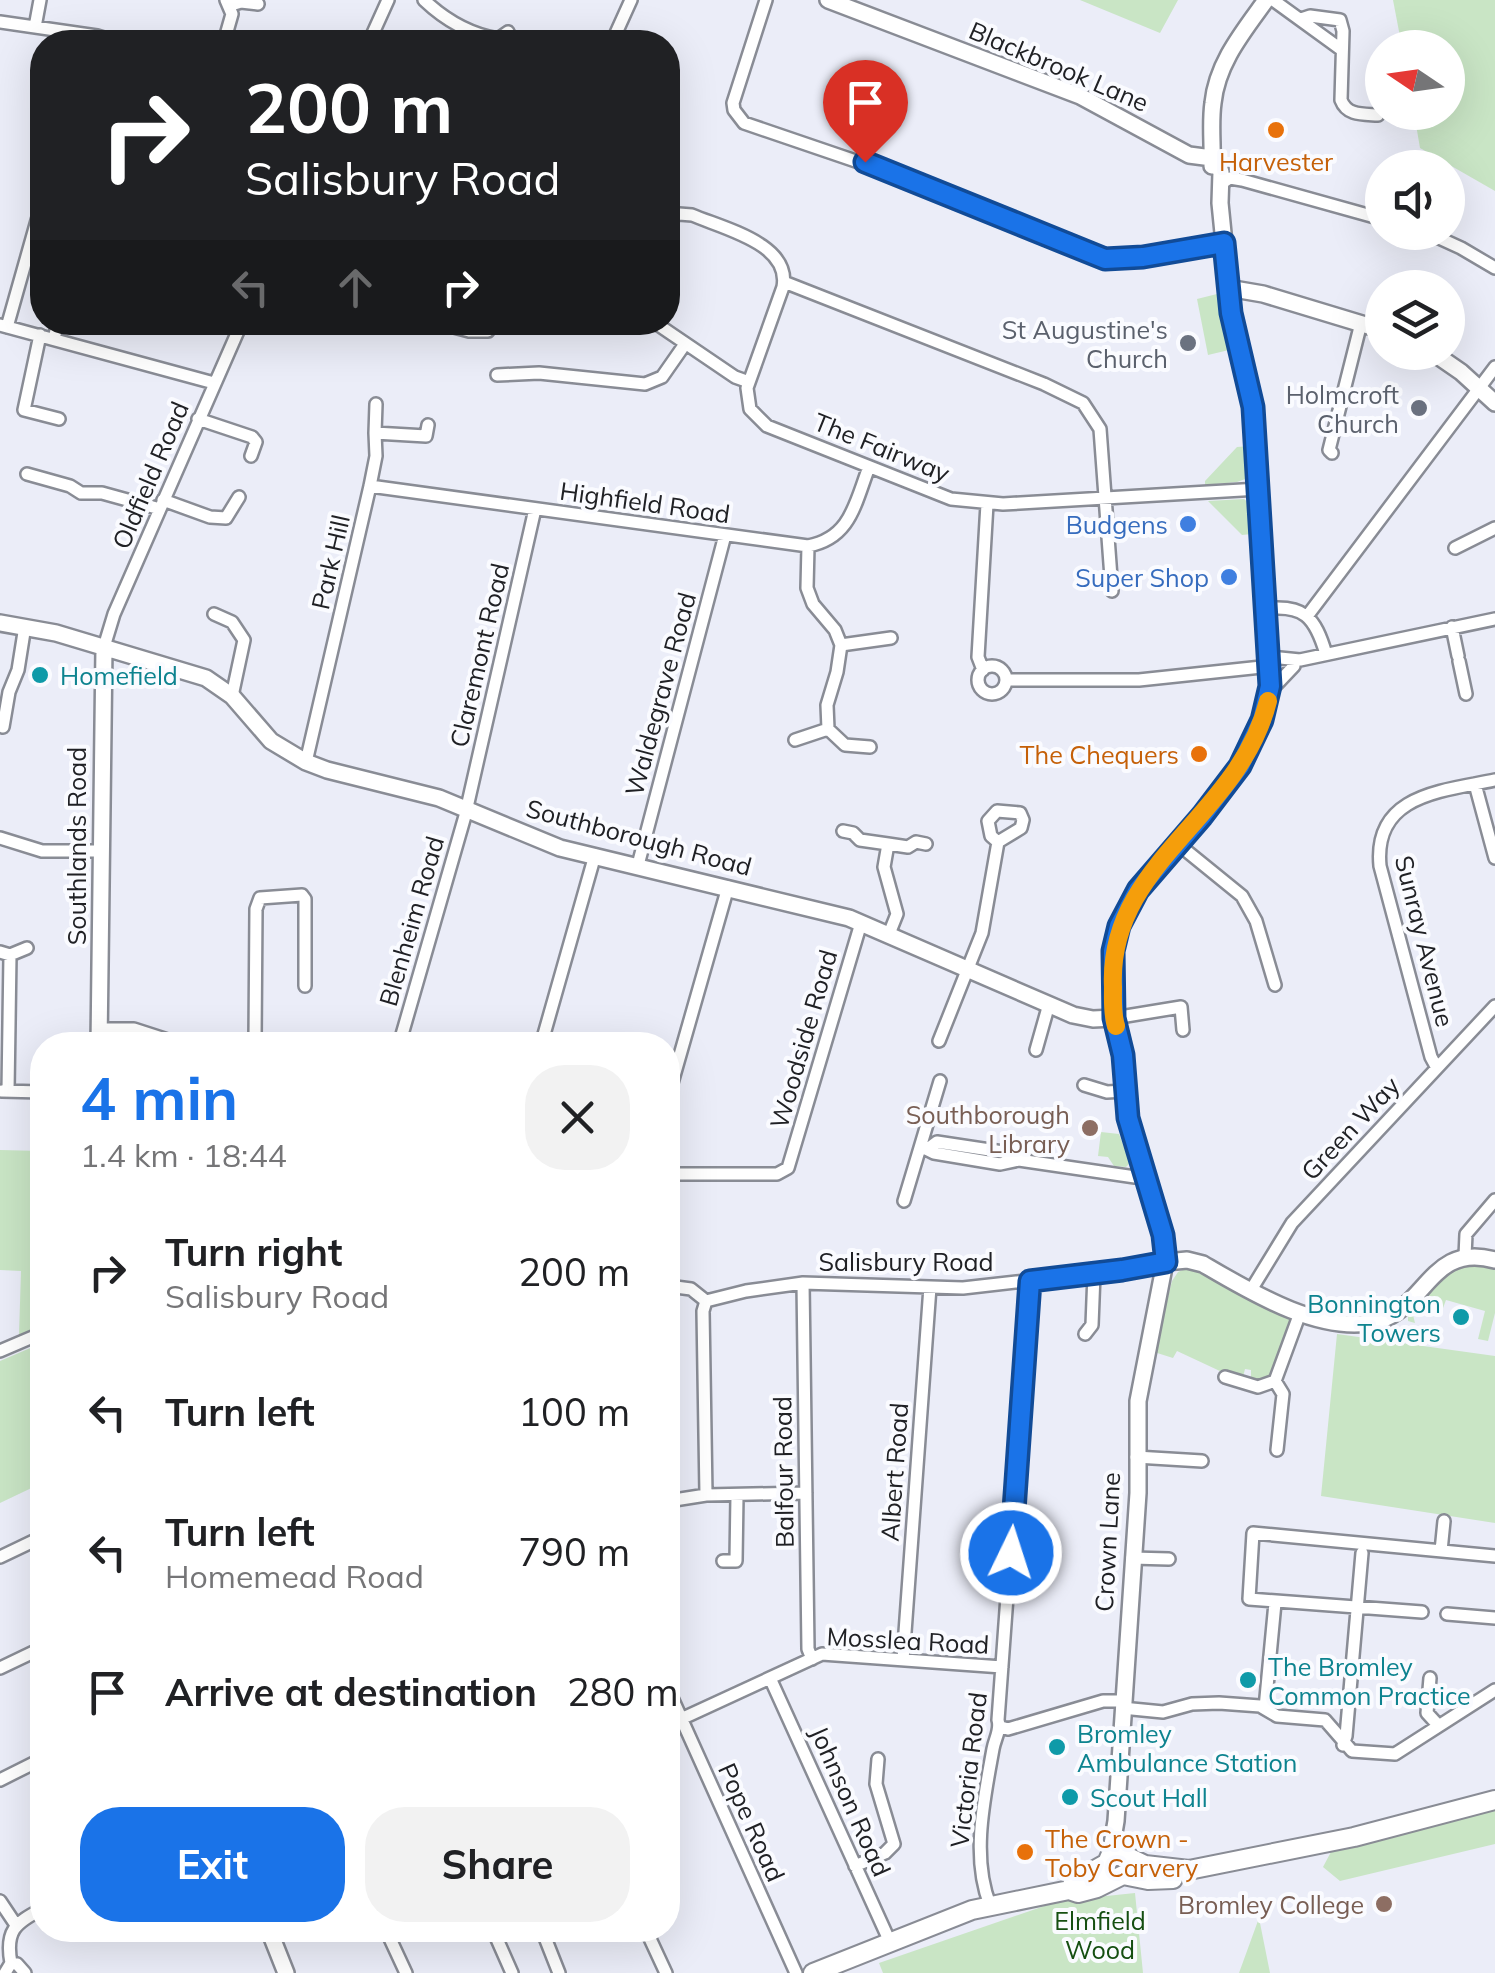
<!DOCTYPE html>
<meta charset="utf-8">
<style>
:root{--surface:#fff;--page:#f2f2f2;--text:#202124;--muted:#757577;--accent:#1a73e8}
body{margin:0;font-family:Mulish,sans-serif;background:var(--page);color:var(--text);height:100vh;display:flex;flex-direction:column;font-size:38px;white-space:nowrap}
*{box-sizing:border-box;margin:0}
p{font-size:32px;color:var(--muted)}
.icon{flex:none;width:55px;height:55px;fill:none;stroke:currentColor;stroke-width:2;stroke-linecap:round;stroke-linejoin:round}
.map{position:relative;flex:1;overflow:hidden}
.details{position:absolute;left:30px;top:1032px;width:650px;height:910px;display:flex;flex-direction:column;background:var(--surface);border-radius:40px;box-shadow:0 10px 40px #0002}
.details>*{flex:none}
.top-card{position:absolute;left:30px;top:30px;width:650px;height:305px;border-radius:40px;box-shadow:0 10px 40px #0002;background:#202124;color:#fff;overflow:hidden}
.needle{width:65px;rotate:283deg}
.buttons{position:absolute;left:1365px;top:30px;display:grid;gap:20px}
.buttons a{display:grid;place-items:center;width:100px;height:100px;border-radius:50%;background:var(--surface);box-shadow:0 10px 40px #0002;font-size:50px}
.pin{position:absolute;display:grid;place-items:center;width:85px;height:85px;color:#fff;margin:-102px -42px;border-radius:50% 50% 50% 0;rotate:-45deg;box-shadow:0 0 10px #0007}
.pin .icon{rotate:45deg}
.me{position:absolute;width:110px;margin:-55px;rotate:4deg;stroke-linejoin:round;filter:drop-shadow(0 0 8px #0008)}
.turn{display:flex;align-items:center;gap:35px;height:210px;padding:0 50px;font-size:45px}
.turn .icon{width:130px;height:130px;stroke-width:2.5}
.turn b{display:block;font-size:70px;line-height:85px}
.lanes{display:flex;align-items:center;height:95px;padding:0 50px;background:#0003;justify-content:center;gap:50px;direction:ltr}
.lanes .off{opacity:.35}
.round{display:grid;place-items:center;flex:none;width:105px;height:105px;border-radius:40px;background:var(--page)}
.summary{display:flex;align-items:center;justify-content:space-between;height:170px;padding:0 50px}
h1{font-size:60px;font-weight:700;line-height:75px;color:var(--accent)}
.primary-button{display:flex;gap:20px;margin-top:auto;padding:20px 50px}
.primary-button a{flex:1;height:115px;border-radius:40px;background:var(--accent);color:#fff;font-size:40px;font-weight:700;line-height:115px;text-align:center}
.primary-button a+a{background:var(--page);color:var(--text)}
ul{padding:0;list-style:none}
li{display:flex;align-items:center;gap:30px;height:140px;padding:0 50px}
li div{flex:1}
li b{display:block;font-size:38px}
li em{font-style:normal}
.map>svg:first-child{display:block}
</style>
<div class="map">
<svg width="1495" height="1973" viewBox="0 0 1495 1973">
<rect width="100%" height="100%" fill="#ebedf8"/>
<!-- green -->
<path fill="#c9e5c5" d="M1080,0H1178L1160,33Z
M1393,0H1495V191L1420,148L1414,113L1448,112V48L1402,47Z
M1217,294L1229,350L1208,355L1197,299Z
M1250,446L1251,477L1237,482L1205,485V481L1237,447Z
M1244,499L1250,504L1252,534L1242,535L1208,501Z
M1101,1132L1119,1134L1130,1163L1126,1167L1114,1166L1108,1157L1098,1156Z
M0,1150L42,1151V1325L19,1335L21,1271L0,1270Z
M1474,1264L1495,1269V1313L1488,1341L1478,1339L1485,1311L1446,1300L1443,1308L1420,1304L1413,1315L1415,1323L1408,1321V1314C1426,1294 1446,1268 1474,1264Z
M1187,1268L1199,1270L1292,1317C1286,1338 1283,1376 1260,1383L1251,1379V1370L1245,1369L1243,1377L1237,1379L1177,1351L1173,1358L1154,1352L1172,1281L1178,1272Z
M1337,1334L1495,1356V1523L1321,1496Z
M42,1343L40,1438L33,1440L42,1463V1483L0,1503V1361Z
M1495,1810V1844L1340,1881L1323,1867L1332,1850Z
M1135,1893L1143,1973H883L879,1963L1059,1901Z
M1259,1918L1270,1973H1239Z"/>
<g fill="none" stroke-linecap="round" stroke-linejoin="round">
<!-- street casing -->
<g stroke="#898c95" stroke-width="16">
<path id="street" d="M424,0C445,20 469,34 498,39L508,32
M766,0L733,103L734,110L744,123L923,184L1105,259L1143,257L1223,243
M1273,0L1342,50
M231,5L241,2L258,4
M1301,19L1310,16L1340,20L1343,31L1341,100C1347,116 1363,114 1378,115
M0,22L97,36L117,42
M35,27L40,0
M224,42L232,14L226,0
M369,42L388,0
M612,42L631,0
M1221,184L1230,178L1242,180L1382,219
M668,219L679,214L692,215C725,229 791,244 783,287L747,388L750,409L767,426L951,499L1003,504L1259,489
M1426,232L1461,248L1495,268
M784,282L1044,384L1083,403L1100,429L1112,591
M435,322L469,331H488L494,322
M654,322L735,377L749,382
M0,325L214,383
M7,327L42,203
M40,335L24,410L59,419
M54,339L58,322
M497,375L539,373L645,384L662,377L685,344
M198,419L252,437L256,442L251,456
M375,433L376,404
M1332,453L1329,450L1361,323
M27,474L70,486L81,493H102L160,509
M370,486L808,546C851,538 855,503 869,467
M163,500L210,517L226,518L239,497
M808,546L807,588L813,604L835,630L841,645L837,672L827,705L828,729L845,745L870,747
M1455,548L1495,528
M1264,609C1304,604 1315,617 1326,654
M214,614L232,622L244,640L232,696
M1308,615L1495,367
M1452,627L1458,656
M841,645L891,638
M104,647L114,614L242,322
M1270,657L1300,660L1495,619
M1459,661L1466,694
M978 680a14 14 0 1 1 28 0a14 14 0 1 1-28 0Z
M983,670L978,657L987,504
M1007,680H1139L1271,666
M1270,686H1275L1294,666V661
M3,727L9,692L18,670L25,626
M795,740L828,729
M306,762L370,486L376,456L375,433L426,436L428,425
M1475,784L1495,858
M843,831L853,833L860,840L888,844L884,867L897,914L889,934
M0,838L42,851H101
M888,844L908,847L916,842L926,844
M1178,844L1242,896L1256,921L1275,985
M638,865L725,535
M0,952L10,955L27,948
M1114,1018L1181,1007L1183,1030
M100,1029H134L168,1040H255L256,909L260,898L302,895L305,899V986
M939,1041L982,933L998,842L991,836L988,821L997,811L1020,813L1023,820L1021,828L998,842
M399,1045L465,816L535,509
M541,1045L595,855
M1036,1050L1049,1004
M1437,1068L1431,1057L1380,866C1373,794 1443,791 1495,780
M1084,1085L1107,1092L1125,1091
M2,1091L42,1092
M8,1091L10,955
M668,1097L728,887
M922,1147L934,1153L1000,1164L1019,1160
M929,1148L937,1142L1003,1152L1019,1160L1135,1177L1143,1175
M668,1174H777L788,1168L861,923
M904,1201L940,1081
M1465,1256L1466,1234L1495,1200
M803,1283L808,1649L812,1659
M668,1286L691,1289L706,1301
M1251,1290L1292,1223L1495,1006
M706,1301L746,1291L803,1283L963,1288L1123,1270L1166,1262
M706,1301L703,1311L706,1495
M1085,1334L1092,1325L1094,1274
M0,1351L42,1333
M1225,1377L1258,1387L1275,1381L1300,1313
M1275,1381L1283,1394L1277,1450
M1136,1457L1202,1461
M668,1501L706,1495L806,1493
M1441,1551L1444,1521
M0,1557L42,1537
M1132,1558L1169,1559
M723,1561H736L737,1496
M1422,1612L1249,1599L1253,1533L1495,1556
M1447,1614L1495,1618
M903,1660L930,1287
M0,1668L42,1648
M770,1678L890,1942
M1430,1678L1427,1713L1438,1725
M668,1689L796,1973
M1122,1708L1163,1712L1192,1704L1219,1703L1260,1706L1277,1716L1325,1720L1352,1751L1395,1754L1495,1690
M1265,1708L1275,1603
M668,1725L822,1654L1002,1667
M1001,1727L1008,1729L1103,1701H1123
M1343,1745L1346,1736L1362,1553
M0,1780L42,1759
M855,1866L885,1853L894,1844L876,1784L878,1759
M0,1901L16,1925
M990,1905C971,1857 984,1799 993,1749C995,1738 1001,1730 998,1720L1030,1281
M386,1930L406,1973
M493,1930L512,1973
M542,1930L559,1973
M646,1930L666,1973
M11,1963L17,1964L25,1973
M5,1973L11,1963C5,1931 15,1923 42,1909"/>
</g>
<!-- secondary casing -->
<g stroke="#898c95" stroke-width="20">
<path id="secondary" d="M828,0L1080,96L1189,155L1212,158
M1212,166C1213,145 1210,124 1213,103C1217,63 1243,32 1266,0
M1228,288L1263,294L1382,330
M1432,352L1461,372L1495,403
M0,623L56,633L206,678L232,696L271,741L306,762L327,770L439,798L560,848L849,918L1073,1015L1093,1019L1114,1018
M99,1045L104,647
M1166,1262L1187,1260L1203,1264C1249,1291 1322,1336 1378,1321C1427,1307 1431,1242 1495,1260
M1110,1856L1116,1821L1138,1493V1401L1167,1252L1128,1118L1123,1055L1114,1018L1113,951L1124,915L1138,890L1190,831L1240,766L1262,720L1270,686L1253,407L1231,313L1220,203L1221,172L1212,158
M269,1930L286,1973"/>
</g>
<!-- primary casing -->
<g stroke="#898c95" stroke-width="22">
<path id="primary" d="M1107,1863L1110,1856L1120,1853L1145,1865L1189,1870L1354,1837L1495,1800
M1069,1890L1078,1893L1097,1888L1123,1875L1148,1880L1173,1879
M813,1973L972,1910L1069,1890L1075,1881L1107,1863"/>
</g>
<!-- street -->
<use href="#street" stroke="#fff" stroke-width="11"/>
<!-- secondary -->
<use href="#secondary" stroke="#fff" stroke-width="15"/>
<!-- primary -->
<use href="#primary" stroke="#fff" stroke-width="18"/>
</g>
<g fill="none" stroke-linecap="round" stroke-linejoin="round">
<!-- route casing -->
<g stroke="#114b97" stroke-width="25">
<path id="route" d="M865,162L1105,259L1143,257L1224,243L1231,313L1253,407L1270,686L1262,720L1240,766L1202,816L1138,890L1119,926L1113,951L1114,1018L1123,1055L1128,1118L1163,1235L1166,1262L1122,1270L1030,1281L1011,1553"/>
</g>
<!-- route -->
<use href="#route" stroke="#1a73e8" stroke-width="18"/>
<!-- slow -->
<path stroke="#f59e0b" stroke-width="18" d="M1116,1026C1112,1013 1113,1000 1113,987C1107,863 1239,818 1268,701"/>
</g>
<!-- markers -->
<g fill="#e8710a" stroke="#fafbff" stroke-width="4">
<circle cx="1276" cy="130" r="10"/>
<circle cx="1199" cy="754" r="10"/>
<circle cx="1025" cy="1852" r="10"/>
</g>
<g fill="#6b7280" stroke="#fafbff" stroke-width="4">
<circle cx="1188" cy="343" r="10"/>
<circle cx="1419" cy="408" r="10"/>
</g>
<g fill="#3f7fe0" stroke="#fafbff" stroke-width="4">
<circle cx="1188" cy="524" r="10"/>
<circle cx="1229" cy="577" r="10"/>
</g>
<g fill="#0f9aa8" stroke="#fafbff" stroke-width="4">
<circle cx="40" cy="675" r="10"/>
<circle cx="1461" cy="1317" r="10"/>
<circle cx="1248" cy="1680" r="10"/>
<circle cx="1057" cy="1747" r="10"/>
<circle cx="1070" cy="1797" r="10"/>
</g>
<g fill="#8d6e63" stroke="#fafbff" stroke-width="4">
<circle cx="1090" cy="1128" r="10"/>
<circle cx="1384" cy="1904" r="10"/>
</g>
<g text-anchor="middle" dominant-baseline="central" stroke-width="8" stroke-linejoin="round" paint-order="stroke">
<!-- street labels -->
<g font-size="25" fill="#202125" stroke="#fafbff">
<text transform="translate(1059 66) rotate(23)">Blackbrook Lane</text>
<text transform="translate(882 447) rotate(22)">The Fairway</text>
<text transform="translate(150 475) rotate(-67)">Oldfield Road</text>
<text transform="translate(645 502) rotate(8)">Highfield Road</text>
<text transform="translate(330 562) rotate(-77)">Park Hill</text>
<text transform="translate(479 655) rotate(-77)">Claremont Road</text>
<text transform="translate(660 694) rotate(-75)">Waldegrave Road</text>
<text transform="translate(639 837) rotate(15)">Southborough Road</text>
<text transform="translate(76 846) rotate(-90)">Southlands Road</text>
<text transform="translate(411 921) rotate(-74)">Blenheim Road</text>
<text transform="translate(1425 941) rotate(76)">Sunray Avenue</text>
<text transform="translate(803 1039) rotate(-74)">Woodside Road</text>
<text transform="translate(1350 1128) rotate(-47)">Green Way</text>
<text x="906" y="1261">Salisbury Road</text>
<text transform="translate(783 1472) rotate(-91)">Balfour Road</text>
<text transform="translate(894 1472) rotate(-86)">Albert Road</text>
<text transform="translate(1107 1542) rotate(-87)">Crown Lane</text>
<text transform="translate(908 1640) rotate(3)">Mosslea Road</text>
<text transform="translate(968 1770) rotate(-83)">Victoria Road</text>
<text transform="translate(851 1801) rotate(66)">Johnson Road</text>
<text transform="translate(752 1822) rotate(66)">Pope Road</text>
</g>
<!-- food labels -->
<g font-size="25" fill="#c56008" stroke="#fafbff">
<text x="1276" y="161">Harvester</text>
<text x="1179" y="754" text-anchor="end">The Chequers</text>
<text x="1045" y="1838" text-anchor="start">The Crown -<tspan x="1045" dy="29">Toby Carvery</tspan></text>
</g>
<!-- worship labels -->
<g font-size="25" fill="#5b616d" stroke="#fafbff" text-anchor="end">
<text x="1168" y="329">St Augustine's<tspan x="1168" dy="29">Church</tspan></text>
<text x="1399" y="394">Holmcroft<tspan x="1399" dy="29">Church</tspan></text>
</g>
<!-- shop labels -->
<g font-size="25" fill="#366cbe" stroke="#fafbff" text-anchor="end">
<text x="1168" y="524">Budgens</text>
<text x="1209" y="577">Super Shop</text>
</g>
<!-- culture labels -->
<g font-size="25" fill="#0d838f" stroke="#fafbff" text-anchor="start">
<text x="60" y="675">Homefield</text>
<text x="1441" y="1303" text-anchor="end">Bonnington<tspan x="1441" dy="29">Towers</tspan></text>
<text x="1268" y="1666">The Bromley<tspan x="1268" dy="29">Common Practice</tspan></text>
<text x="1077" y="1733">Bromley<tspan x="1077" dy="29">Ambulance Station</tspan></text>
<text x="1090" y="1797">Scout Hall</text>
</g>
<!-- education labels -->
<g font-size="25" fill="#785e54" stroke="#fafbff" text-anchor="end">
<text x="1070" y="1114">Southborough<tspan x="1070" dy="29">Library</tspan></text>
<text x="1364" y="1904">Bromley College</text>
</g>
<!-- park labels -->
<g font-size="25" fill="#154f11" stroke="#fafbff">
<text x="1100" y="1920">Elmfield<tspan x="1100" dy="29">Wood</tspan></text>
</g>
</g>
</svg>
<div class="buttons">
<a><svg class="needle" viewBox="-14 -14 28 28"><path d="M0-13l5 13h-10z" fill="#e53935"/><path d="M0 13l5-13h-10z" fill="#757577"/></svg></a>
<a><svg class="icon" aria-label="sound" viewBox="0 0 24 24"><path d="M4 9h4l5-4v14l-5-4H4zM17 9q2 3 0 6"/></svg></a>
<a><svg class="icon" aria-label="layers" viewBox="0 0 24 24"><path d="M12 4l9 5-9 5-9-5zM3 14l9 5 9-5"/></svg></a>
</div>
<div class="pin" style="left:865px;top:162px;background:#d93025"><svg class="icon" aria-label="arrive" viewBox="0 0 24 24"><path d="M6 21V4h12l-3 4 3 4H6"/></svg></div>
<svg class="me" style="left:1011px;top:1553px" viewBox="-20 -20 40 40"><circle r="17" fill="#1a73e8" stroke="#fff" stroke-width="3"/><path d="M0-11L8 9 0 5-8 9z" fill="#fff"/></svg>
<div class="top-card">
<div class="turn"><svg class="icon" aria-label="right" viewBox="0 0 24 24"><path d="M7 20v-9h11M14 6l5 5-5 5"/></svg><div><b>200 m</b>Salisbury Road</div></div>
<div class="lanes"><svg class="icon off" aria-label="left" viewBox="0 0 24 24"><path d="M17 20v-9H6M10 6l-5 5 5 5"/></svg><svg class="icon off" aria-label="ahead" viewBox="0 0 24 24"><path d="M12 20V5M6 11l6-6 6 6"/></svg><svg class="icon" aria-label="right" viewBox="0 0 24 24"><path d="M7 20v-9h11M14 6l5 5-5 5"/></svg></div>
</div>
<section class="details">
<div class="summary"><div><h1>4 min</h1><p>1.4 km · 18:44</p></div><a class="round"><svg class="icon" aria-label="close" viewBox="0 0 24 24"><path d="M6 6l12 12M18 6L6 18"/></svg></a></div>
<ul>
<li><svg class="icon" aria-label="right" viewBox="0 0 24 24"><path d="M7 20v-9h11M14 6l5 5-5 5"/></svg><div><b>Turn right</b><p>Salisbury Road</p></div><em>200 m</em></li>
<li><svg class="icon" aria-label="left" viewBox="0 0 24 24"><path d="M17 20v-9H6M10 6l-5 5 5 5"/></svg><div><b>Turn left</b></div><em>100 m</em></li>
<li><svg class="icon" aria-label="left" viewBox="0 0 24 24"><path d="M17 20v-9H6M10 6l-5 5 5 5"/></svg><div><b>Turn left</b><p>Homemead Road</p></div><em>790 m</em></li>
<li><svg class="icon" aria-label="arrive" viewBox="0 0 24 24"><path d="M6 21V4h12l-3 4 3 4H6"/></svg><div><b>Arrive at destination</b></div><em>280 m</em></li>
</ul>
<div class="primary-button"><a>Exit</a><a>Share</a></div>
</section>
</div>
